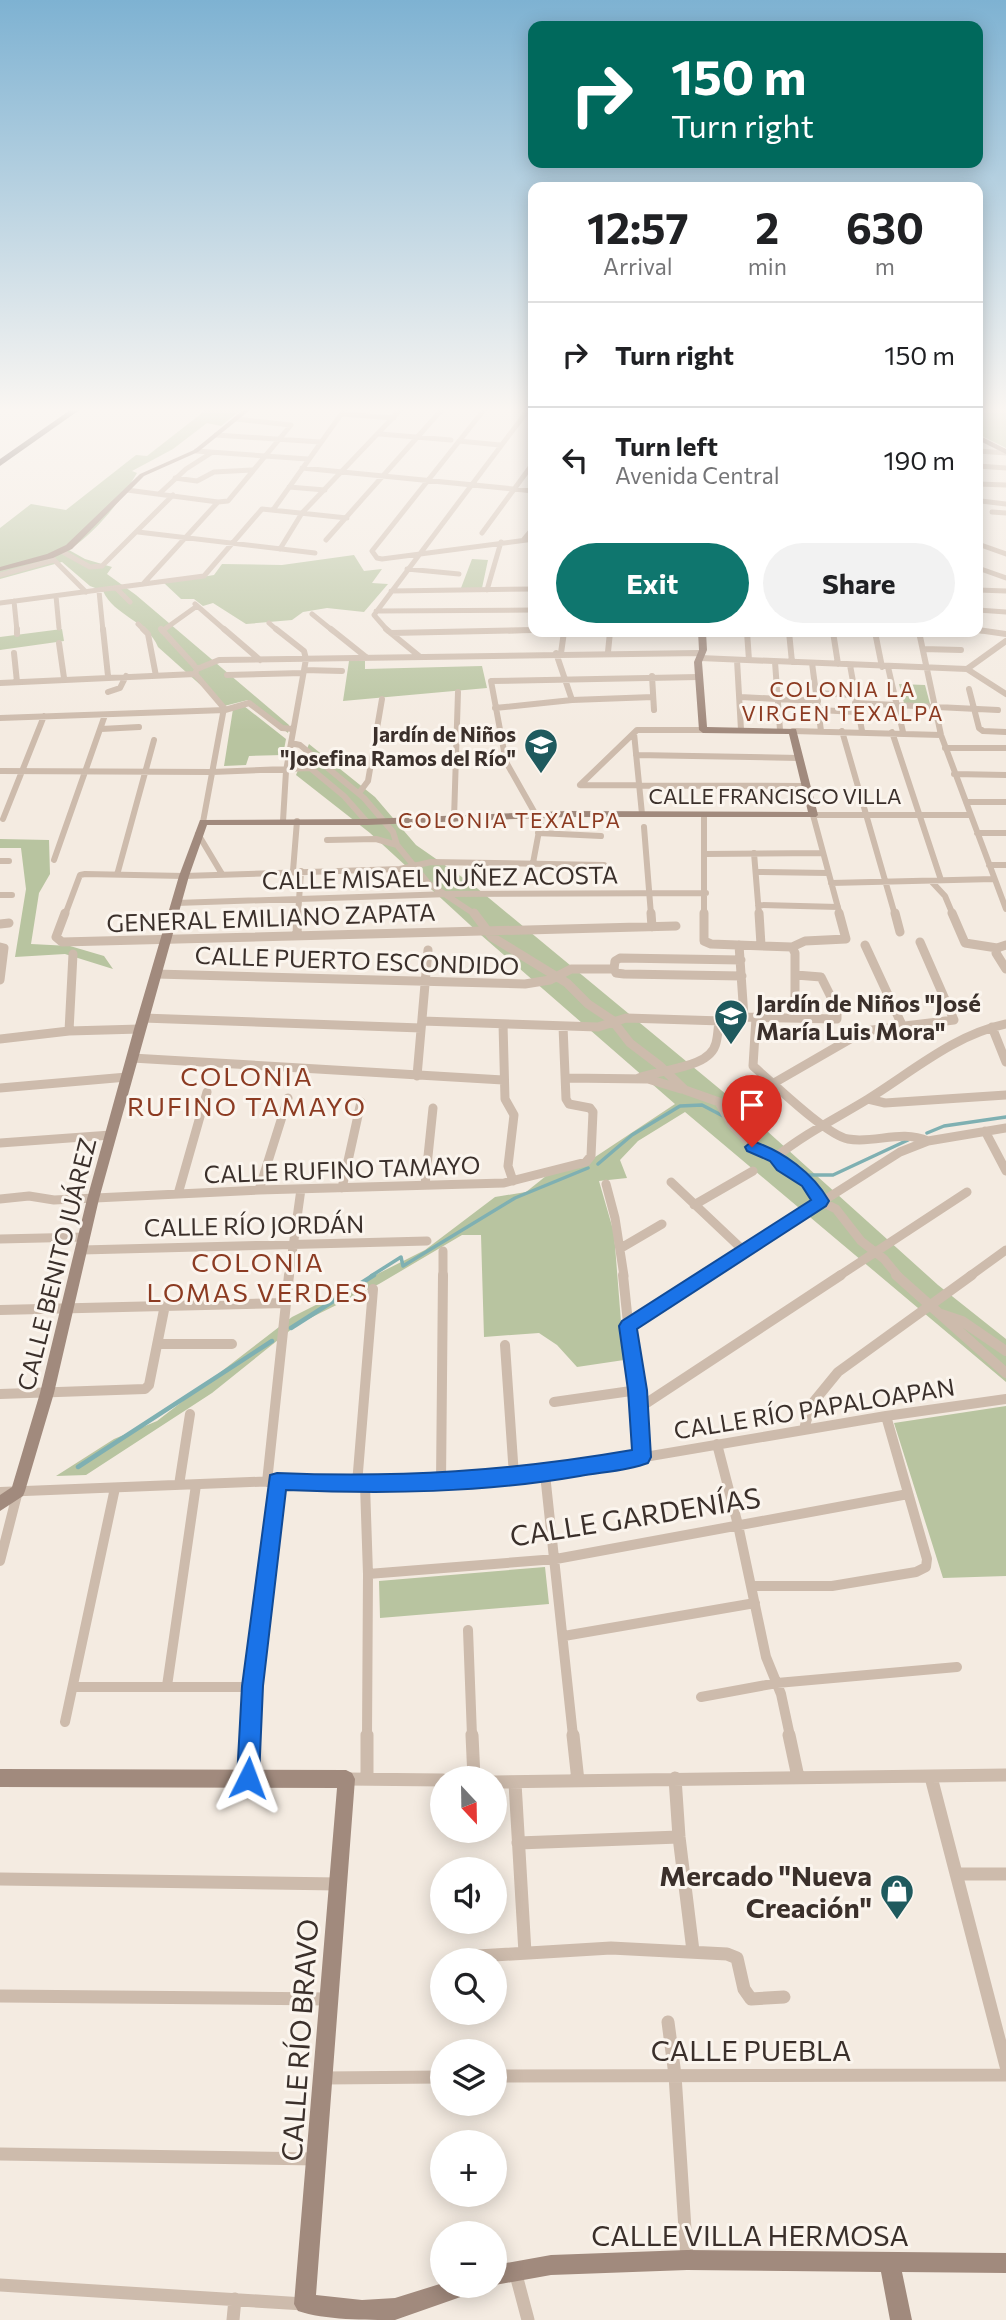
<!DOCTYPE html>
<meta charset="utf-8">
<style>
:root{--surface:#fff;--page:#f2f2f2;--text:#202124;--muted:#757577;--line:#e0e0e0;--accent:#0f766e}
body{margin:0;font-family:Commissioner,sans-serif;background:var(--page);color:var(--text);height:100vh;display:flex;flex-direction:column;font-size:26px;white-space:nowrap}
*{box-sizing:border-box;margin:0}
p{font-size:23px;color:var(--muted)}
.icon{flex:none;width:38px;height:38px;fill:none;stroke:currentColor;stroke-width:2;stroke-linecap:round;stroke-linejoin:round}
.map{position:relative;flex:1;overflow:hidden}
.details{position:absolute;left:528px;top:182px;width:455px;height:455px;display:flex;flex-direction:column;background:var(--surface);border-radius:14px;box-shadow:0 4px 18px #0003}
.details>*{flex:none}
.hud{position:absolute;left:528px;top:21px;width:455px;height:147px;border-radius:14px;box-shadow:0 4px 18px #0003;background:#00695c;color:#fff;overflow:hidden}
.needle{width:46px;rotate:158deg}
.controls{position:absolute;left:430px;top:1766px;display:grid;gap:14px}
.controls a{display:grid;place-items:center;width:77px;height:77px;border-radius:50%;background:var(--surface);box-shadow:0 4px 18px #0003;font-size:35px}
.pin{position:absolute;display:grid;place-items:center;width:60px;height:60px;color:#fff;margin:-72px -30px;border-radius:50% 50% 50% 0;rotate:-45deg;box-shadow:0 0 7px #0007}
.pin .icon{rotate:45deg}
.me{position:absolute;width:77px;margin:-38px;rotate:3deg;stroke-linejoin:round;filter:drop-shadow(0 0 5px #0008)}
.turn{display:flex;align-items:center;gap:24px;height:147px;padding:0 28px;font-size:32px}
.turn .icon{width:91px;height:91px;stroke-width:2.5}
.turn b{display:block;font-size:49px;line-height:60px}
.eta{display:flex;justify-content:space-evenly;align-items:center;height:119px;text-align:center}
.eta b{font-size:42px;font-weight:700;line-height:49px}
.primary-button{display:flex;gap:14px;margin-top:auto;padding:14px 28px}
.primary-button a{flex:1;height:80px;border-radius:42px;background:var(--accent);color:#fff;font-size:28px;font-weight:700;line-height:80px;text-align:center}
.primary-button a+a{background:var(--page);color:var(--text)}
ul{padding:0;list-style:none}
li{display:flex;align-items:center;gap:21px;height:105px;padding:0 28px;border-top:2px solid var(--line)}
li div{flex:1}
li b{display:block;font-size:26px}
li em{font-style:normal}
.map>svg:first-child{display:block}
</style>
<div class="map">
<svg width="1006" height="2320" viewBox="0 0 1006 2320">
<rect width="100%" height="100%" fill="#f4ebe1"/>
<!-- green -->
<path fill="#b8c4a0" d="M211,406H246L221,426L207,423L173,449L132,471L137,473C119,503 98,530 69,550L85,559L112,567L107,574L136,595L289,725L288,733L248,700L224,706L158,647C148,621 114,616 103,591L90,586L62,562L0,579V528L31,504L66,510L136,455L147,456Z
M978,406H1006V448L978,434Z
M354,555L364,571L382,569L372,583L388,584L364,612L327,608L303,612L292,620L246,624L213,603L203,606L194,599H181L164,583L214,575L222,564L282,565Z
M472,559L488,560L482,588H461Z
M62,629L64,641L0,650V637Z
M349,661H365V669L482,666L487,688L343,701Z
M899,684L925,685L930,704L904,703Z
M244,706L286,739L283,755L249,756L246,765L224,766L233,709Z
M309,744L375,797L416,845L472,884L727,1095L938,1285L1006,1339V1382L685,1112L638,1141L620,1160L627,1178L599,1181L614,1233L624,1360L577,1367L557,1345L539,1333L484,1337L481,1235H462L379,1284L298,1324L212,1393L86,1475L56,1476L114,1439L157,1421L292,1317L425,1250L495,1197L526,1192L546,1176L583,1165L675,1104L481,935L370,833L296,775Z
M0,839L49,840L50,874L39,893L31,944L70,946L104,956L113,969L65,954L15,957L26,889L21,848H0Z
M1006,1406V1576L943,1578L894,1423Z
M545,1567L549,1604L380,1618L379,1581Z"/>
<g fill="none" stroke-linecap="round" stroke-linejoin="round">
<!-- stream-far1 -->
<path stroke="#7fb0b2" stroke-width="3.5" d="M741,1128L761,1147
M927,1133L944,1126L1006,1117
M768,1156L773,1163L795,1175
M598,1164L632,1135L680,1106L702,1105L723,1116
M802,1175H833L908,1140
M371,1276L401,1257L403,1266L515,1198L588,1168"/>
<!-- stream -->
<path stroke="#7fb0b2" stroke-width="4.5" d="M291,1328L374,1275
M78,1467L272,1341"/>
<!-- street-far4 -->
<path stroke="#cdbbac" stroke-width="5" d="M487,406L372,551L377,558L382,559L534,539
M342,414L394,418
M380,434L451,440
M216,435L320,442
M459,441L500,445
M196,451L308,459
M978,451L1006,453
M978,466L1006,468
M302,468L534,491
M175,478L197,481L214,472L252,470
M978,484L1006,485
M289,487L325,490
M127,490L218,502
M159,494L186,469L211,453
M981,501L1006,504
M273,510L347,406
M992,512L1006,513
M138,532L315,553
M482,533L534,462
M524,539L534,527
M326,540L445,406
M978,544L1006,554
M280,549L302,513L404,406
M61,551L90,567L102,566L173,495
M51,557L86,592
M978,568L1006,578
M407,569L459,574
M0,575L54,560
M143,584L218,502L228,501L291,425L236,419
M116,588L130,602
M530,589L534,572
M487,590L501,542
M978,590L1006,591
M99,591L103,631
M391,591L534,589
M56,596L59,628
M14,601L17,631
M0,603L204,576L262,509L347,518
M195,604L226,631
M978,610L1006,612
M376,611L534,610
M312,614L333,631
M269,623L278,631
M138,624L145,631
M978,630L982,631
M162,631L197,606
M388,631L374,615L531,406
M509,631L534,630"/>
<!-- street-far3 -->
<path stroke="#cdbbac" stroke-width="6" d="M17,629V634
M103,629L108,676
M143,629L148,634L156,676
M161,629L193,664L197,669L195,674L224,708L203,822
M224,629L260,660
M276,629L304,651L306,659
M331,629L366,657
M386,629L419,656
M978,630L1006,634
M747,632L749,660
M789,632L792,662
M833,632L838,664
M875,632L882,667
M919,632L941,735L1006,909
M391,633L534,630
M59,643L64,678
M923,649L961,650
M608,652L610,632
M14,653L17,682
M556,653L572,700
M561,653L564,632
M700,658L967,669L1006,641
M737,660L741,730
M775,662L780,730
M812,663L821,731
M850,665L862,731
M888,667L903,732
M197,669L219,660L702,653
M967,669L1006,694
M304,670L342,671
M227,675L303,673
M652,676L654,710
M0,683L195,674
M969,689L979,728L983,731L1006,732
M108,692L120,688L126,676
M817,693L853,695
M740,697L818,701
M855,703L998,710
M495,708L572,700L653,697
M819,710L856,712
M0,718L225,710L249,703L282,728L293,729
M101,729L139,727
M793,731L941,735
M842,731L895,915
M892,732L941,880
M634,733L642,814
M291,743L300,745L364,798L393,832L397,845L428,883L476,915
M945,748H1006
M288,753L297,757L344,796L367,822
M636,755L799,758
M0,771L212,772L310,768
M954,774L1006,775
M580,785L807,786
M580,785L637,730H703
M359,793L368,781L382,699
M966,802H1006
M536,815L506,762L491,681L698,677
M704,815V915
M3,819L44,716
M454,819L458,692
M283,821L286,771L306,659
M644,827L651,915
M538,833L601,836
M977,833H1006
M198,834L222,874
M327,840L376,839L397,845
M754,853L759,915
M705,854L823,853
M54,860L105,715
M0,861H9
M533,863L542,815
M989,865H1006
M293,871L297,821
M757,872L828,873
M117,875L154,740
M931,881L945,896L953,915
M831,883L994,879
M0,895H12
M176,903L450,894L706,893
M758,905L838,907
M65,915L80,875L85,874L184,876L400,869L431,862L604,865
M298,915L301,871
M840,915L813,815H970"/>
<!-- street-far2 -->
<path stroke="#cdbbac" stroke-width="9" d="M65,913L56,937L62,942L676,926
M474,913L492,937L567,983L588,1004L612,1020L630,1043L659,1065L685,1090L719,1102L731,1124L753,1147L776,1157L807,1182L818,1200L836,1209L861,1241L884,1259L898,1276
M651,913L652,927
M704,913V941L711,944L792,947
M759,913L761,945
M895,913L900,932
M952,913L965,943L997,948L1006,945
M0,924L9,923
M297,934L298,913
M739,945L744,1017
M865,945L902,1025
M0,947L4,948L0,980
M792,947L805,941L846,939L839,913
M792,947L795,953V1018
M997,948L996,953L1006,969
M614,969L615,961L620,958L741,960
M156,974L525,984L550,980L571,969H614L616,973L624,974L742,976
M143,1018L421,1028
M756,1018L753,1066C772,1082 826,1135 848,1139C875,1144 901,1129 928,1141
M422,1021L598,1027L626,1018L722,1021L744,1017L837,1019V1009L821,977L796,975
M503,1024L505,1099L514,1115L508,1166L513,1181
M992,1027L1006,1062
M69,1031L73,954
M0,1039L69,1031L140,1029
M132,1058L503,1080
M417,1076L428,950
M566,1078L648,1079L681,1089
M639,1078C660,1069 710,1069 716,1043C718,1036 718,1028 719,1021
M0,1088L127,1077
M868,1099L885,1103L1006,1095
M719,1102L731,1105L741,1102L864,1031L954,1020L920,942
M985,1131L1006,1171
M0,1143L111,1135
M776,1157C804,1134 837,1118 868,1099C913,1071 954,1035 1006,1024
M671,1182L744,1251
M606,1184L615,1218L624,1276
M425,1185L433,1108
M342,1188L361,1102
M259,1190L288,1098
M178,1194L207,1092
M0,1199L29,1196L54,1200L259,1190L504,1183L586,1162L591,1156L593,1112L590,1108L569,1104L566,1099L563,1026
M694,1205L753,1171
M0,1239L85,1237
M621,1248L662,1224
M82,1250L427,1241
M289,1276L301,1189
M443,1276V1251
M705,1276L900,1152L928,1141L1006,1128
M839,1276L967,1192
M970,1276L1006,1250"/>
<!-- street-far1 -->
<path stroke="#cdbbac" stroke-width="10" d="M623,1275L642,1457
M896,1275L1006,1373
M0,1310L285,1303
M941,1314L962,1321L1006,1351
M628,1326L708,1275
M158,1344H232
M505,1345L514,1476
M0,1394L145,1389L149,1385L165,1305
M554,1402L638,1390
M639,1408L841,1275
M804,1429L811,1405L838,1372L972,1275
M717,1444L738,1525L766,1657L781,1694L790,1736
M545,1474L573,1736
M267,1482L289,1275
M441,1482L443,1275
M357,1484L373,1289
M179,1485L190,1414
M365,1485L368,1574L367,1736
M0,1492L277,1481L365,1485L514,1476L568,1470L886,1416L1006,1399
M0,1561L18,1491
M368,1574L556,1559L908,1494
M752,1586H832L916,1572L926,1567L927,1559L886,1416
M468,1630L472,1736
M564,1636L755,1603
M167,1686L196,1485
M74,1687H253
M701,1697L777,1683L957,1667
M65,1722L115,1488
M250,1736L253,1687L277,1481"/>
<!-- street -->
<path stroke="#cdbbac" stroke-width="13" d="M472,1735L474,1778
M573,1735L578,1781
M789,1735L798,1777
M931,1777L1006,2066
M248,1778L250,1735
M675,1778L679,1837L693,1951
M346,1779L443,1780
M367,1779V1735
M495,1782L1006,1775
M515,1783L525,1953
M518,1843L679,1837
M956,1874H1006
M0,1879L338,1884
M478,1956L611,1948L727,1954L737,1958L744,1989L751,1999L784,1997
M0,1996L330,1999
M668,2022L675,2075L687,2260
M495,2076L1006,2075
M324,2078L443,2077
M0,2154L317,2159
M515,2271L528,2320
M0,2285L304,2304
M233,2320L235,2299"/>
<!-- secondary -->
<path fill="#a18a7d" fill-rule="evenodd" d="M248,406H255L198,452L144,476L72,549L53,558L0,571V567L47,554L66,545L140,474L194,450Z
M978,435L1006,449V454L978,440Z
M698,632H706L707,650L702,662L707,727L796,729L818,815L816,817H567L367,825H207L189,876L99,1199L54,1393L25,1491L23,1496L0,1511V1495L12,1487L40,1393L87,1199L134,1029L179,876L200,820L367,819L567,811L808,812L789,734L703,733L699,730L694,662L699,650Z
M0,1769L346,1770L352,1773L355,1779L316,2295L362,2300L395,2298L443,2283V2286H475L472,2293L395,2320C367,2320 324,2320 298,2311L294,2304L337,1788L0,1787Z
M687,2250L1006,2253V2273L902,2272L912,2320H890L881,2272L687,2270L551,2275L495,2285V2265L551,2255Z"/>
<!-- highway -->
<path fill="#5c4a42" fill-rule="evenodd" d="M76,406H85L0,466V459Z"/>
</g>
<!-- sky -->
<linearGradient id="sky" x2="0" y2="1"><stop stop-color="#7eb2d2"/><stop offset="0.56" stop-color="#faf6f2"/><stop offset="1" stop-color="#faf6f2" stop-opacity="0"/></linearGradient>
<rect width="1006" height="731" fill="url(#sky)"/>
<!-- route -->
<path fill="#1a73e8" stroke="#114b97" stroke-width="2" d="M752,1141C783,1151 813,1173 829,1201L826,1206L637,1329L647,1390L651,1457L648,1463C627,1471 602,1472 580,1476C483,1493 384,1494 286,1490L263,1686L259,1778L256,1786L248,1789L240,1786L237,1778L242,1686L270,1475L277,1473C400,1478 511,1471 632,1450L628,1390L619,1326L622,1321L811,1200L802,1186L777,1170L770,1161L747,1151L745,1147Z"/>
<!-- icons -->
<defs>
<g id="school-pin" transform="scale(1.75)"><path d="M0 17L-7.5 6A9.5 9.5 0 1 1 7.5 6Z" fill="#1f5a5e" stroke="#fbf5ee"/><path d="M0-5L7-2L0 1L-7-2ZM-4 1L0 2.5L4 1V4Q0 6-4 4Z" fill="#fff"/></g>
<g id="shop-pin" transform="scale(1.75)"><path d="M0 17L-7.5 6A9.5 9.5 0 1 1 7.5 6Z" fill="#1f5a5e" stroke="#fbf5ee"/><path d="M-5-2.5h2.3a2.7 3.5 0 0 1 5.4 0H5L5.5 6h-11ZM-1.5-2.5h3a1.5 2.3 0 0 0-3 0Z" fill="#fff"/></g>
</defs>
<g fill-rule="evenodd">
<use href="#school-pin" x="541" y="745"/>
<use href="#school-pin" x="731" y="1016"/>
<use href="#shop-pin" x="897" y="1891"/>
</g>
<g text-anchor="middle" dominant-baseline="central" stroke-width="6" stroke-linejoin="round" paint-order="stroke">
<!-- far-neighbourhood labels -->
<g font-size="21" letter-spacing="2" fill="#8c3b22" stroke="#fbf5ee">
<text x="843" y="688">COLONIA LA<tspan x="843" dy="24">VIRGEN TEXALPA</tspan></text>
<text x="510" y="819">COLONIA TEXALPA</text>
</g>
<!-- far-poi labels -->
<g font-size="21" font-weight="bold" fill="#3b302b" stroke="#fbf5ee" text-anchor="end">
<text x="516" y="733">Jardín de Niños<tspan x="516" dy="24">"Josefina Ramos del Río"</tspan></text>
</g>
<!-- far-street labels -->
<g font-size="21" fill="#3b302b" stroke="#fbf5ee">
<text x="775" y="795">CALLE FRANCISCO VILLA</text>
</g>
<!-- street labels -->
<g font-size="24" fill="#3b302b" stroke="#fbf5ee">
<text transform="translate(440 877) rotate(-1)">CALLE MISAEL NUÑEZ ACOSTA</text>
<text transform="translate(271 917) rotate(-2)">GENERAL EMILIANO ZAPATA</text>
<text transform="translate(357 960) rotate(2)">CALLE PUERTO ESCONDIDO</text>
<text transform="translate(342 1169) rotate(-2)">CALLE RUFINO TAMAYO</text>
<text transform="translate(254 1225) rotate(-1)">CALLE RÍO JORDÁN</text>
<text transform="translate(56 1264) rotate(-76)">CALLE BENITO JUÁREZ</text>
<text transform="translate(814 1408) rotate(-9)">CALLE RÍO PAPALOAPAN</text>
</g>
<!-- poi labels -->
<g font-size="24" font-weight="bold" fill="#3b302b" stroke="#fbf5ee" text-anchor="start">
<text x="756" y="1002">Jardín de Niños "José<tspan x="756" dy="28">María Luis Mora"</tspan></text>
</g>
<!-- neighbourhood labels -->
<g font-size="26" letter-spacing="2" fill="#8c3b22" stroke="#fbf5ee">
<text x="247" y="1075">COLONIA<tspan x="247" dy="30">RUFINO TAMAYO</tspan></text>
<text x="258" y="1261">COLONIA<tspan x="258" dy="30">LOMAS VERDES</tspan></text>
</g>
<!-- near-street labels -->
<g font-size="28" fill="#3b302b" stroke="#fbf5ee">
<text transform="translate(635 1516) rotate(-9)">CALLE GARDENÍAS</text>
<text transform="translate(299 2040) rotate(-86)">CALLE RÍO BRAVO</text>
<text x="751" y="2050">CALLE PUEBLA</text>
<text x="750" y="2235">CALLE VILLA HERMOSA</text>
</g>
<!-- near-poi labels -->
<g font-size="28" font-weight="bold" fill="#3b302b" stroke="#fbf5ee" text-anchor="end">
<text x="872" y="1875">Mercado "Nueva<tspan x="872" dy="32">Creación"</tspan></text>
</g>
</g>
</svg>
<div class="controls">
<a><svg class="needle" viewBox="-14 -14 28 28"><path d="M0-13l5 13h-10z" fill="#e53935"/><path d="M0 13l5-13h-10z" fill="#757577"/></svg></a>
<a><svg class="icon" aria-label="sound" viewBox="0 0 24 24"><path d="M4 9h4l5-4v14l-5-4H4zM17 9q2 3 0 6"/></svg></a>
<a><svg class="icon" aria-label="search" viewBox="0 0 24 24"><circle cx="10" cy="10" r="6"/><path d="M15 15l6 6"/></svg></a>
<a><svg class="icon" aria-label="layers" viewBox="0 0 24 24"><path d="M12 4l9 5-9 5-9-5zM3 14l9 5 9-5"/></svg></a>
<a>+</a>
<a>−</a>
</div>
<div class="pin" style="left:752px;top:1147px;background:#d93025"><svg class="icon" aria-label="arrive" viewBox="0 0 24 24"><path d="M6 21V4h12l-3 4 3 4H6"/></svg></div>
<svg class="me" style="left:248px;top:1778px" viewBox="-20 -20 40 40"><path d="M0-17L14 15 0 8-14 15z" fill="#1a73e8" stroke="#fff" stroke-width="4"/></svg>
<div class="hud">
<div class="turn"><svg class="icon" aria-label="right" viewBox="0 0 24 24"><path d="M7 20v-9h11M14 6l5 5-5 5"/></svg><div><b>150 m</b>Turn right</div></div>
</div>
<section class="details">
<div class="eta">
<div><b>12:57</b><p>Arrival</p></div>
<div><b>2</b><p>min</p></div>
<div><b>630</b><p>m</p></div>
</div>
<ul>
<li><svg class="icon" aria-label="right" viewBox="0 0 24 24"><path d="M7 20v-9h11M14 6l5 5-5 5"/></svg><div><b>Turn right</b></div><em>150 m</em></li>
<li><svg class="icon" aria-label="left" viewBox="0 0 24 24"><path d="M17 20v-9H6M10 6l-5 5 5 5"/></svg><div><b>Turn left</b><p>Avenida Central</p></div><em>190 m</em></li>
</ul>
<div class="primary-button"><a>Exit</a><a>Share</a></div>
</section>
</div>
